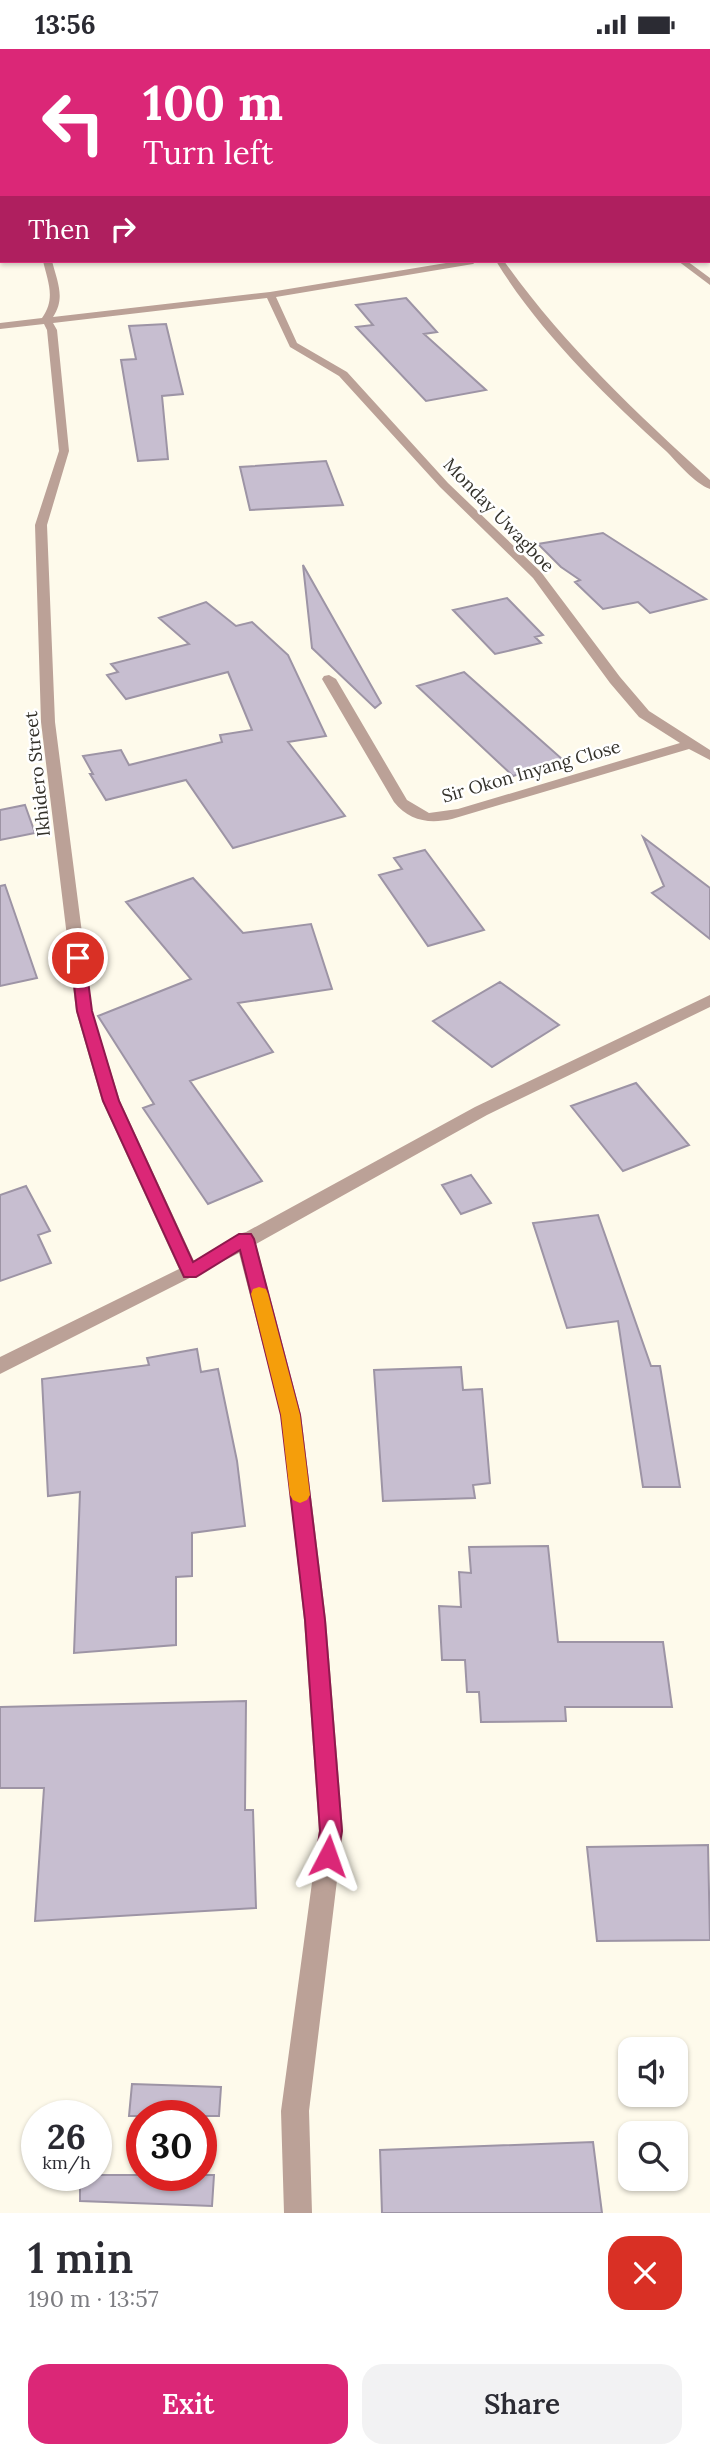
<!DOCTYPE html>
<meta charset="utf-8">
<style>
:root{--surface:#fff;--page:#f2f2f3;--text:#2b2b33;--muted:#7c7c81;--accent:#db2777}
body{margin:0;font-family:Lora,serif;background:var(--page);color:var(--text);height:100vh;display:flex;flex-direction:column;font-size:26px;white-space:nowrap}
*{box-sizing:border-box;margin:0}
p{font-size:23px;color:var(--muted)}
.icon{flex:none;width:38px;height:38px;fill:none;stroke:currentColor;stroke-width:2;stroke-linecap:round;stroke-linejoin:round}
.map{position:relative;height:2164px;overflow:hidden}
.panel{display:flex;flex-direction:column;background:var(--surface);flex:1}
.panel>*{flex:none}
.top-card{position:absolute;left:0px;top:0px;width:710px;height:214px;box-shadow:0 2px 5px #0004;background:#db2777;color:#fff;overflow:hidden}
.buttons{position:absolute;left:618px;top:1988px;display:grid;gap:14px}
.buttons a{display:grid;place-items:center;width:70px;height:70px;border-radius:14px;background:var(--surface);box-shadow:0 2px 5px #0004;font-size:35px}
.speed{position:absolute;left:21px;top:2051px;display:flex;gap:14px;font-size:35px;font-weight:700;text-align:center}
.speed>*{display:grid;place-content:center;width:91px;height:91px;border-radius:50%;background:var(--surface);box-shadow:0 2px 5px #0004;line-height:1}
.speed small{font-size:18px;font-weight:400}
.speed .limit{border:10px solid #d22;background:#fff;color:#111}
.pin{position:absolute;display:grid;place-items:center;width:60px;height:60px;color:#fff;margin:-30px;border:4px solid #fff;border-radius:50%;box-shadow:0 2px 7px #0007}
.me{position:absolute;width:77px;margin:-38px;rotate:4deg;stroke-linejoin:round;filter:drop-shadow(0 0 5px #0008)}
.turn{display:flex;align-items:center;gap:24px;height:147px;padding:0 28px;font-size:32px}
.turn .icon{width:91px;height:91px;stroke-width:2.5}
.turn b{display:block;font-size:49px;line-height:60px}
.then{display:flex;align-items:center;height:66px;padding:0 28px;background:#0003;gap:14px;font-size:26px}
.round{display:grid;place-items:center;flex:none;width:74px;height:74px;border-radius:21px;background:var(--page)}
.head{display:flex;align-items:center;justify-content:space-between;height:119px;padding:0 28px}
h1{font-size:42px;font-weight:600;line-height:52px}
.button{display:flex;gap:14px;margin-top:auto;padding:14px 28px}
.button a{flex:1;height:80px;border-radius:21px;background:var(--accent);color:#fff;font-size:28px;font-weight:600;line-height:80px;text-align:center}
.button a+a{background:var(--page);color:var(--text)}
.status{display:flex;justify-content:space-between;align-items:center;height:49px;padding:0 35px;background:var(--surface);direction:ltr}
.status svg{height:19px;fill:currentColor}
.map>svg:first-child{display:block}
</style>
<div class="status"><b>13:56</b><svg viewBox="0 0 49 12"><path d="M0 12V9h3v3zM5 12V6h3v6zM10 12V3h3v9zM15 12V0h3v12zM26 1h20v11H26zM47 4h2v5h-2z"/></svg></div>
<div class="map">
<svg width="710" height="2164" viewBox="0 0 710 2164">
<rect width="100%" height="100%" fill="#fefaeb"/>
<!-- building -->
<path fill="#c7bed0" stroke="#9d94a5" stroke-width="2" d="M406,249L437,283L424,285L486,341L426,352L356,278L373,276L356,256Z
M166,275L183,345L162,347L168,410L138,412L121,311L136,310L129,277Z
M326,412L343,456L250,461L240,418Z
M603,484L706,550L650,564L638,553L603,560L575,533L580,531L561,518L538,495Z
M303,516L381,654L375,659L312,599Z
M507,549L543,586L535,588L541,594L495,605L453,561Z
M206,553L236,577L252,573L288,606L326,687L288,693L345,767L233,799L186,731L106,751L90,725H93L83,707L121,701L129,716L222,693L220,686L252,681L228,623L126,650L107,626L118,623L111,615L189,595L159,569Z
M464,623L562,710L513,727L417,637Z
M25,756L35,784L0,791V761Z
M643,788L710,839V890L652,844L664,837Z
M425,801L484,881L428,897L379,826L402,820L394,809Z
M193,829L243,884L311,875L332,940L238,954L273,1003L190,1032L262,1132L208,1155L143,1059L154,1055L98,967L191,930L126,853Z
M5,836L37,929L0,937V837Z
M500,933L559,976L492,1018L433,972Z
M636,1034L689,1096L623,1122L571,1057Z
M471,1126L491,1154L461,1165L442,1136Z
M26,1137L50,1182L38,1186L51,1214L0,1232V1146Z
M598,1166L651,1317H660L680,1438H643L618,1272L567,1279L533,1174Z
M197,1300L201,1323L218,1320L237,1412L245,1477L192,1484V1527L176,1528V1596L74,1604L80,1443L48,1447L42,1330L149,1316L147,1309Z
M461,1318L463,1341L482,1340L490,1434L473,1436L475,1449L383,1452L374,1321Z
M548,1497L558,1593H663L672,1658H565L566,1672L481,1673L479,1643H467L465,1611H442L439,1557L461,1558L459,1523L471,1524L469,1498Z
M246,1652L245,1761H253L256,1859L35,1872L44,1739H0V1658Z
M708,1796L710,1891L597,1892L587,1798Z
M132,2035L221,2038L219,2067H129Z
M593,2093L602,2164H382L380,2101Z
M80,2126H214L212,2157L80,2152Z"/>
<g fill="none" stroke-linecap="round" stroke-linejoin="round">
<!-- minor -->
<path fill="#bba197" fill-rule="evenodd" d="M280,0H319L322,2H282Z
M669,0H675V2H669Z
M709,21H710V25H709Z
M709,146H710V152L709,151Z
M2,194V200L0,201V195Z
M43,212H52C57,232 66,249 53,268L270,243L458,212H477L473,215L276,248L297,294L347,323L448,434L541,523L620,628L649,662L710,701V711L689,700L452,770C429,775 409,772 394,753L322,630L324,627L329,626L336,630L407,751L429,764L458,760L680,694L639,668L610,634L533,529L440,438L339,327L290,298L267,249L53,274L57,281L69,402L47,476L55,673L92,962L120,1052L194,1212L238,1185L246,1183L475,1058L710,946V958L487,1066L256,1195L301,1366L326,1571L343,1782L309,2062L312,2164H284L281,2062L319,1782L304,1571L281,1366L239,1204L0,1325V1308L179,1220L102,1052L76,962L41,673L35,476L59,402L47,281L44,275L0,280V274L42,269C56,250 48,233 43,212Z
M496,212H504C563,295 635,363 710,431V440C694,434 678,414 666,402C604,345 540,284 496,212Z
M678,212H687L710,229V236Z"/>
</g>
<!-- route -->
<path fill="#db2777" stroke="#8e194d" stroke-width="2" d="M78,904L85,909L92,962L119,1052L193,1213L239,1185H251L254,1190L300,1366L325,1571L342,1782L336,1815L328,1818L320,1815L316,1807L320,1782L305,1571L281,1366L240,1201L196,1228H184L103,1052L77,962L71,909Z"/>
<!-- slow -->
<path fill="#f59e0b" d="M259,1238L266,1240L268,1245L300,1366L310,1446L307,1451L300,1454L293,1451L290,1446L281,1366L251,1245L253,1240Z"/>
<g text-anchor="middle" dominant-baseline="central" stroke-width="5" stroke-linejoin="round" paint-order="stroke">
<!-- far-street labels -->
<g font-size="18" fill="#34322b" stroke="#fff">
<text transform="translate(499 466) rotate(46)">Monday Uwagboe</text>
<text transform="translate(531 722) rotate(-16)">Sir Okon Inyang Close</text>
<text transform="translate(37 725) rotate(-96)">Ikhidero Street</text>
</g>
</g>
</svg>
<div class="buttons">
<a><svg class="icon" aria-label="sound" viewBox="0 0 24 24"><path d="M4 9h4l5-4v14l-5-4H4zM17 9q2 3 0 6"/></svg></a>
<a><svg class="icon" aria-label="search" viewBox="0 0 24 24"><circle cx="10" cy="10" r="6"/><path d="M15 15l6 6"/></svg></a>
</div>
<div class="speed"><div>26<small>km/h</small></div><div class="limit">30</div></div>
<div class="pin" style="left:78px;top:909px;background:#d93025"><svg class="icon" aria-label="arrive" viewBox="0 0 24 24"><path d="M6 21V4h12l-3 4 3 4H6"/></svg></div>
<svg class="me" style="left:328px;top:1807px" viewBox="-20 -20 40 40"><path d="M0-17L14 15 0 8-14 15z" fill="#db2777" stroke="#fff" stroke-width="4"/></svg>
<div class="top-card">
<div class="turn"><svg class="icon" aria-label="left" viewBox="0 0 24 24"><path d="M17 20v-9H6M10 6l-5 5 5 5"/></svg><div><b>100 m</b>Turn left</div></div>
<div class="then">Then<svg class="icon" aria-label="right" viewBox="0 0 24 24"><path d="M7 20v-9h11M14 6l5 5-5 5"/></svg></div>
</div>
</div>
<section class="panel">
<div class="head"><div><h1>1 min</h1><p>190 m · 13:57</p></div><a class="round" style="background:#d93025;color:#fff"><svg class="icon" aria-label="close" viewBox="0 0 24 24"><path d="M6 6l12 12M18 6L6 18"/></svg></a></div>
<div class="button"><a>Exit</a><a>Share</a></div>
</section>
